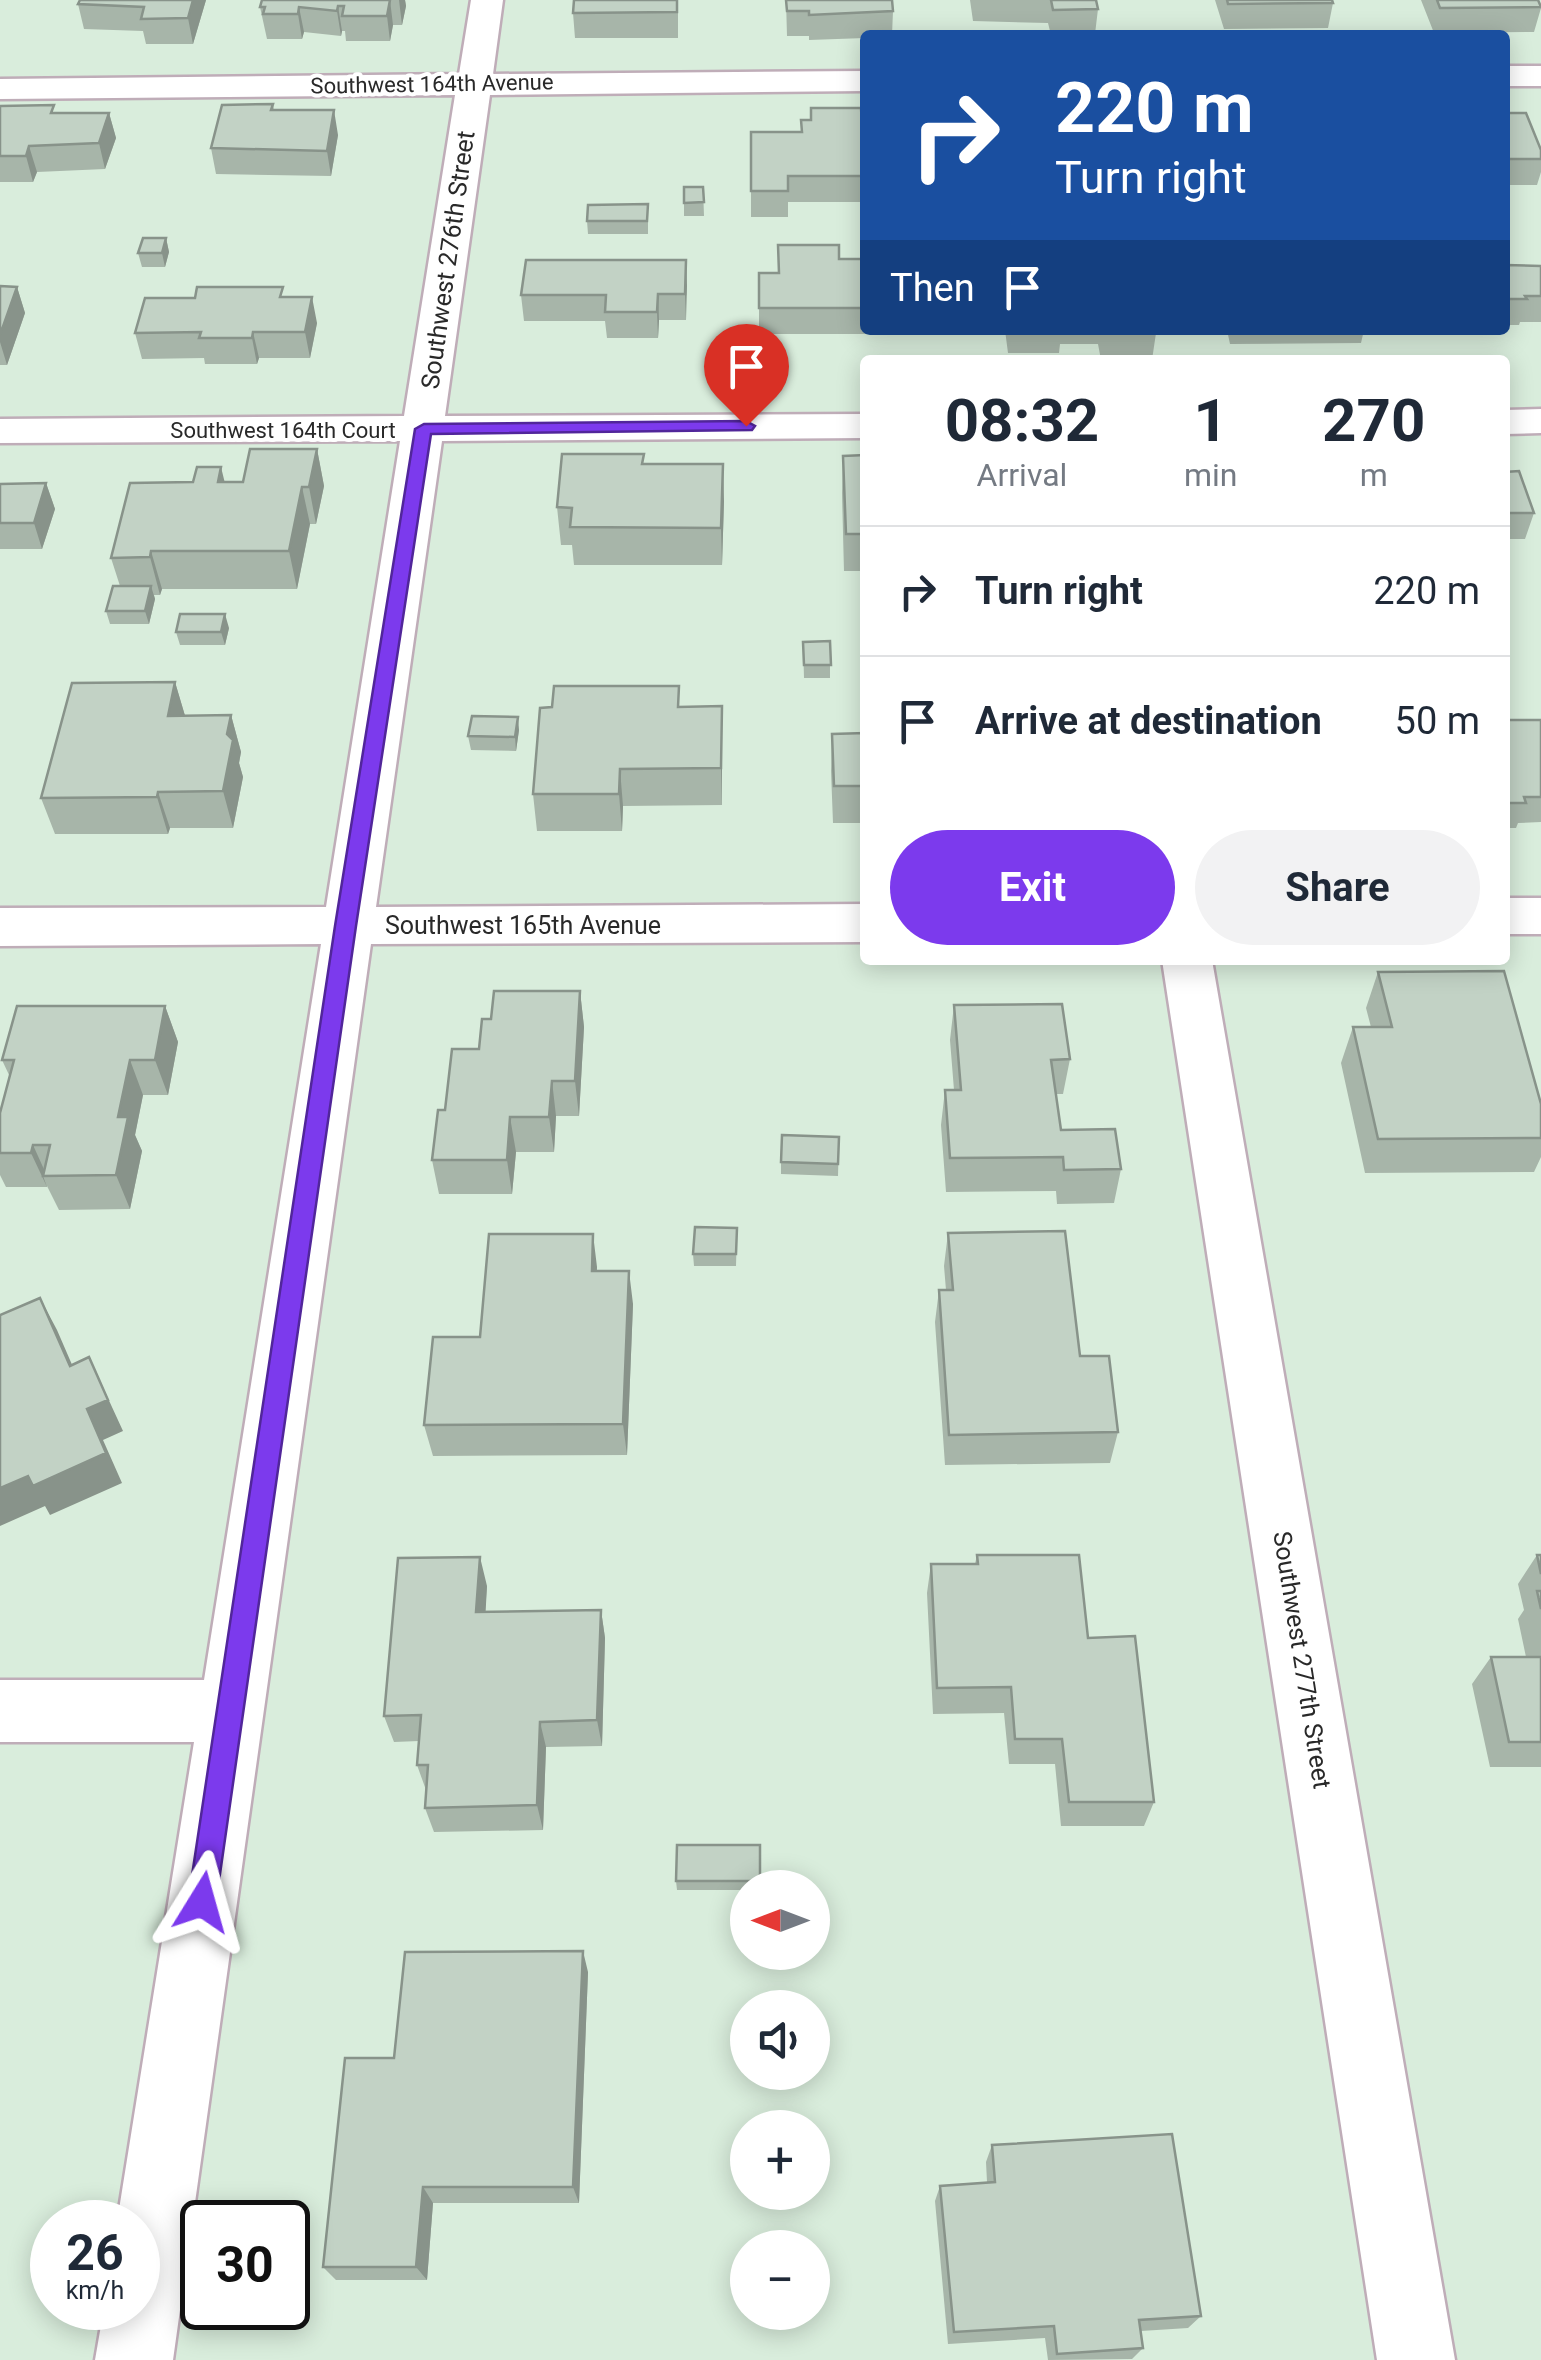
<!DOCTYPE html>
<meta charset="utf-8">
<style>
:root{--surface:#fff;--page:#f2f2f3;--text:#1f2937;--muted:#747a83;--line:#e0e1e3;--accent:#7c3aed}
body{margin:0;font-family:Roboto,sans-serif;background:var(--page);color:var(--text);height:100vh;display:flex;flex-direction:column;font-size:38px;white-space:nowrap}
*{box-sizing:border-box;margin:0}
p{font-size:32px;color:var(--muted)}
.icon{flex:none;width:55px;height:55px;fill:none;stroke:currentColor;stroke-width:2;stroke-linecap:round;stroke-linejoin:round}
.map{position:relative;flex:1;overflow:hidden}
.panel{position:absolute;left:860px;top:355px;width:650px;height:610px;display:flex;flex-direction:column;background:var(--surface);border-radius:10px;box-shadow:0 5px 25px #0003}
.panel>*{flex:none}
.hud{position:absolute;left:860px;top:30px;width:650px;height:305px;border-radius:10px;box-shadow:0 5px 25px #0003;background:#1a4fa0;color:#fff;overflow:hidden}
.needle{width:65px;rotate:270deg}
.buttons{position:absolute;left:730px;top:1870px;display:grid;gap:20px}
.buttons a{display:grid;place-items:center;width:100px;height:100px;border-radius:50%;background:var(--surface);box-shadow:0 5px 25px #0003;font-size:50px}
.speed{position:absolute;left:30px;top:2200px;display:flex;gap:20px;font-size:50px;font-weight:700;text-align:center}
.speed>*{display:grid;place-content:center;width:130px;height:130px;border-radius:50%;background:var(--surface);box-shadow:0 5px 25px #0003;line-height:1}
.speed small{font-size:25px;font-weight:400}
.speed .limit{border:5px solid #111;border-radius:15px;background:#fff;color:#111}
.pin{position:absolute;display:grid;place-items:center;width:85px;height:85px;color:#fff;margin:-102px -42px;border-radius:50% 50% 50% 0;rotate:-45deg;box-shadow:0 0 10px #0007}
.pin .icon{rotate:45deg}
.me{position:absolute;width:110px;margin:-55px;rotate:8deg;stroke-linejoin:round;filter:drop-shadow(0 0 8px #0008)}
.turn{display:flex;align-items:center;gap:35px;height:210px;padding:0 30px;font-size:45px}
.turn .icon{width:130px;height:130px;stroke-width:2.5}
.turn b{display:block;font-size:70px;line-height:85px}
.then{display:flex;align-items:center;height:95px;padding:0 30px;background:#0003;gap:20px;font-size:38px}
.eta{display:flex;justify-content:space-evenly;align-items:center;height:170px;text-align:center}
.eta b{font-size:60px;font-weight:700;line-height:70px}
.action{display:flex;gap:20px;margin-top:auto;padding:20px 30px}
.action a{flex:1;height:115px;border-radius:60px;background:var(--accent);color:#fff;font-size:40px;font-weight:700;line-height:115px;text-align:center}
.action a+a{background:var(--page);color:var(--text)}
ul{padding:0;list-style:none}
li{display:flex;align-items:center;gap:30px;height:130px;padding:0 30px;border-top:2px solid var(--line)}
li div{flex:1}
li b{display:block;font-size:38px}
li em{font-style:normal}
.map>svg:first-child{display:block}
</style>
<div class="map">
<svg width="1541" height="2360" viewBox="0 0 1541 2360">
<rect width="100%" height="100%" fill="#d9eddc"/>
<g fill="none" stroke-linecap="round" stroke-linejoin="round">
<!-- minor casing -->
<g stroke="#bfadb8" stroke-width="5">
<path id="minor" d="M471,0H503L493,74L865,71V91L490,95L445,416L865,414V438L442,441L376,907L865,904V942L371,944L173,2360H95L104,2308H138V2222H117L194,1742H0V1680H204L321,944L0,946V908L326,907L400,441L0,443V419L404,416L455,95L0,99V79L459,74Z
M1505,66H1541V86H1505Z
M1541,409V433L1505,434V410Z
M1505,898H1541V934H1505Z
M1162,960H1212L1455,2360H1377Z"/>
</g>
<!-- minor -->
<use href="#minor" fill="#fff" fill-rule="evenodd"/>
</g>
<!-- wall -->
<path fill="#a7b5a9" d="M80,0H206L193,44H146L143,31L84,29L78,4Z
M262,0H405L406,6L402,25H393L390,41H346L345,31H342L341,36L304,32L302,39H267L260,7Z
M678,0V38H575L573,13Z
M786,0L893,11L892,35H865V38L809,40V36H787Z
M970,0H1096L1098,9L1095,34L1051,35L1048,23L973,21Z
M1215,0H1332L1333,3L1328,28L1224,29Z
M1421,0H1538L1541,8L1534,32L1434,33Z
M273,104L274,110L338,135L331,176L216,174L211,148Z
M0,106L56,113H109L116,138L105,169L37,172L33,182H0Z
M1505,113L1541,150V172L1537,185H1505Z
M751,132L865,161V202H788V217H751Z
M684,187H703L704,216H684Z
M648,204V234H588L587,221Z
M166,238L169,252L165,267H142L138,253Z
M865,259V330H880V334H759V273H778Z
M686,260V320H659L658,338H607L605,321H524L521,295Z
M1505,265L1541,266V322H1520L1519,325H1505Z
M0,286L17,287L25,313L7,365H0Z
M285,297L317,323L310,358H259L257,364H205L204,358L142,359L135,333Z
M1005,330H1156V333L1152,360H1101L1098,344H1060L1059,353H1008Z
M1227,330H1364L1361,343L1230,344Z
M1443,330H1491L1490,333L1444,334Z
M317,449L324,486L316,524H310L297,589H162L160,595H154L155,599L149,624H110L106,611L120,586L111,558L225,482H243Z
M865,455V571H844L842,493L843,456Z
M644,464L724,501L722,565H574L572,545H561L557,507Z
M1505,472L1534,513L1525,539H1505Z
M46,483L55,509L42,549H0V484Z
M229,628L225,645H180L176,632Z
M830,641V678H804L803,642Z
M175,682L185,716L231,715L241,752L239,763L243,777L233,828H170L168,834H55L41,798Z
M680,707L722,743V805L623,806L622,831H537L533,794Z
M1505,720H1541V822L1518,823L1516,828H1505Z
M519,730L516,751L471,750L468,736Z
M865,733V823H833L831,771L832,734Z
M1378,972L1541,1104V1157L1534,1172L1365,1173L1341,1063L1353,1027H1371L1366,1008Z
M580,991L584,1027L579,1116H556L554,1152H516L512,1194H439L432,1160L445,1110L479,1049L491,1019Z
M954,1005L1070,1059L1063,1094H1056L1061,1130L1121,1169L1114,1203L1057,1204L1056,1191L946,1192L941,1125L945,1090H954L950,1040Z
M165,1006L178,1042L168,1095H143L135,1135L142,1151L130,1209L59,1210L47,1186V1187H6L0,1175V1113L10,1077L2,1060Z
M839,1137L838,1176L781,1174V1162Z
M737,1228L736,1266H694L693,1254Z
M948,1233L1080,1356L1118,1432L1110,1463L945,1465L935,1322L939,1290H946L944,1266Z
M597,1271L633,1304L627,1455L433,1456L424,1425L480,1337Z
M977,1555L1088,1638L1154,1802L1144,1826H1061L1055,1764H1009L1004,1713L933,1714L927,1593L931,1564H975Z
M1537,1555H1541V1767H1490L1472,1684L1491,1657H1526L1518,1619L1524,1610L1518,1584Z
M487,1586L485,1612L601,1610L605,1638L602,1746L546,1747L543,1830L434,1832L425,1808L426,1790L417,1765L419,1741L394,1742L384,1716Z
M760,1845V1888H748V1890H677L676,1881Z
M588,1972L579,2203H433L427,2280H336L323,2267L394,2058Z
M992,2145L1201,2316L1188,2328L1141,2331L1143,2348L1132,2359L1048,2360L1045,2338L948,2344L935,2201L940,2186L987,2182L986,2162Z"/>
<!-- shaded-wall -->
<path fill="#88938a" d="M193,0H206L193,44L188,18Z
M390,0L393,25L390,41L387,16Z
M399,0H405L406,6L402,25Z
M338,6L342,31L341,36L337,11Z
M299,7L304,32L302,39L298,14Z
M334,110L338,135L331,176L327,151Z
M109,113L116,138L105,169L99,143Z
M29,146L37,172L33,182L26,156Z
M166,238L169,252L165,267L162,253Z
M686,260L687,286L686,320L685,294Z
M17,287L25,313L7,365L0,342V335Z
M658,294L659,320L658,338L657,312Z
M312,297L317,323L310,358L305,332Z
M253,332L259,358L257,364L252,338Z
M317,449L324,486L316,524L309,487Z
M723,464L724,501L722,565L721,528Z
M221,467L230,504L218,482Z
M46,483L55,509L42,549L34,523Z
M302,487L310,524L297,589L289,551Z
M151,551L162,589L160,595L150,557Z
M151,586L155,599L149,624L145,611Z
M225,614L229,628L225,645L221,632Z
M175,682L186,719L168,716Z
M722,706V805L721,768Z
M231,715L241,752L239,763L243,777L233,828L223,791L227,734Z
M518,717L519,730L516,751L515,737Z
M620,769L623,806L622,831L619,794Z
M158,792L170,828L168,834L157,797Z
M580,991L584,1027L579,1116L575,1081Z
M165,1006L178,1042L168,1095L155,1060Z
M130,1060L143,1095L135,1135L142,1151L130,1209L116,1175L118,1117Z
M552,1081L556,1116L554,1152L549,1117Z
M510,1117L516,1152L512,1194L507,1160Z
M33,1145L47,1176H43L47,1187L31,1153Z
M593,1234L597,1267L596,1304L592,1271Z
M629,1271L633,1304L627,1455L623,1424Z
M40,1298L57,1330L86,1397L70,1366Z
M89,1357L123,1431L103,1440L122,1483L50,1515L45,1506L0,1526V1488L87,1409Z
M480,1557L487,1586L484,1640L476,1612Z
M601,1610L605,1638L602,1746L597,1720Z
M540,1722L546,1747L543,1830L537,1805Z
M583,1951L588,1972L579,2203L573,2187Z
M423,2187L433,2203L427,2280L416,2267Z"/>
<!-- building -->
<path fill="#c2d2c5" stroke="#88938a" stroke-width="2.5" d="M80,0H193L188,18L141,19L144,7L78,4Z
M262,0H390L387,16H342L344,6H338L337,11L299,7L298,14H263L265,7H260Z
M574,0H677V12L573,13Z
M786,0H892L893,11L809,15V11H787Z
M1051,0H1096L1098,9L1053,10Z
M1227,0H1332L1333,3L1228,4Z
M1437,0H1538L1541,7L1440,8Z
M273,104L271,110H334L327,151L211,148L222,105Z
M54,105L51,113H109L99,143L29,146L26,156H0V106Z
M811,108H861L865,176H788V191H751V132H802L801,120H811Z
M1505,113H1526L1541,150V159H1507L1505,156Z
M684,187H703L704,202L684,203Z
M648,204L647,221H587L588,205Z
M143,238H166L162,253H138Z
M778,245H839V259H865V308H759V273H779Z
M526,260H686L685,294H658L657,312H605L606,295H521Z
M1505,265L1541,266V296H1525L1527,299H1505Z
M0,286L17,287L0,335Z
M197,287H283L280,297H312L305,332H253L252,338H199L201,332L135,333L145,298H195Z
M1104,330H1156V333H1105Z
M250,449H317L309,487H302L289,551H151L150,557L111,558L130,483L193,482L197,467H221L218,482H243Z
M562,454H644L642,464H723L721,528L570,527L572,508L557,507Z
M865,455V534H846L843,456Z
M1519,471L1534,513H1505V472Z
M46,483L34,523H0V484Z
M113,586H151L145,611H106Z
M180,614H225L221,632H176Z
M830,641L831,665H804L803,642Z
M175,682L168,716L231,715L227,734L233,740L223,791L158,792L157,797L41,798L72,683Z
M554,686H679L678,707L722,706L721,768L620,769L619,794H533L540,708L552,707Z
M472,716L518,717L515,737L468,736Z
M1505,720H1541V797H1524L1526,803H1505Z
M865,733V786H834L832,734Z
M1504,971L1541,1104V1138L1378,1139L1353,1027H1392L1378,972Z
M494,991H580L575,1081H552L549,1117H510L507,1160H432L438,1110H445L452,1049H479L482,1019H491Z
M1062,1004L1070,1059L1051,1060L1061,1130L1115,1129L1121,1169L1064,1170L1063,1157L950,1158L945,1090H961L954,1005Z
M17,1006H165L155,1060H130L118,1117H128L116,1175L43,1176L50,1145H33L31,1153H0V1113L14,1060H2Z
M782,1135L839,1137L838,1164L781,1162Z
M695,1227L737,1228L736,1254H693Z
M1065,1231L1080,1356H1109L1118,1432L949,1435L939,1290H953L948,1233Z
M489,1234H593L592,1271H629L623,1424L424,1425L433,1337H480Z
M40,1298L70,1366L89,1357L108,1400L87,1409L106,1453L33,1486L28,1476L0,1488V1315Z
M977,1555H1079L1088,1638L1135,1636L1154,1802H1069L1062,1739H1015L1011,1687L937,1688L931,1564H978Z
M1537,1555H1541V1574Z
M480,1557L476,1612L601,1610L597,1720L540,1722L537,1805L425,1808L428,1765H417L421,1715L384,1716L398,1558Z
M1537,1591H1541V1609Z
M1491,1657H1541V1742H1509Z
M677,1845H760V1881H676Z
M583,1951L573,2187H423L416,2267H323L345,2058H394L405,1952Z
M1172,2134L1201,2316L1139,2320L1143,2348L1057,2354L1054,2326L954,2332L940,2186L995,2182L992,2145Z"/>
<!-- route -->
<path fill="#7c3aed" stroke="#51269a" stroke-width="2.5" d="M746,421L755,426L752,430L431,434L356,926L216,1902L212,1912L202,1916L192,1912L188,1902L335,926L415,429L424,424Z"/>
<g text-anchor="middle" dominant-baseline="central" stroke-width="8" stroke-linejoin="round" paint-order="stroke">
<!-- far-street labels -->
<g font-size="22" fill="#292929" stroke="#fff">
<text transform="translate(432 84) rotate(-1)">Southwest 164th Avenue</text>
<text x="283" y="430">Southwest 164th Court</text>
</g>
<!-- street labels -->
<g font-size="25" fill="#292929" stroke="#fff">
<text transform="translate(448 260) rotate(-82)">Southwest 276th Street</text>
<text x="523" y="925">Southwest 165th Avenue</text>
<text transform="translate(1302 1660) rotate(81)">Southwest 277th Street</text>
</g>
</g>
</svg>
<div class="buttons">
<a><svg class="needle" viewBox="-14 -14 28 28"><path d="M0-13l5 13h-10z" fill="#e53935"/><path d="M0 13l5-13h-10z" fill="#747a83"/></svg></a>
<a><svg class="icon" aria-label="sound" viewBox="0 0 24 24"><path d="M4 9h4l5-4v14l-5-4H4zM17 9q2 3 0 6"/></svg></a>
<a>+</a>
<a>−</a>
</div>
<div class="speed"><div>26<small>km/h</small></div><div class="limit">30</div></div>
<div class="pin" style="left:746px;top:426px;background:#d93025"><svg class="icon" aria-label="arrive" viewBox="0 0 24 24"><path d="M6 21V4h12l-3 4 3 4H6"/></svg></div>
<svg class="me" style="left:202px;top:1902px" viewBox="-20 -20 40 40"><path d="M0-17L14 15 0 8-14 15z" fill="#7c3aed" stroke="#fff" stroke-width="4"/></svg>
<div class="hud">
<div class="turn"><svg class="icon" aria-label="right" viewBox="0 0 24 24"><path d="M7 20v-9h11M14 6l5 5-5 5"/></svg><div><b>220 m</b>Turn right</div></div>
<div class="then">Then<svg class="icon" aria-label="arrive" viewBox="0 0 24 24"><path d="M6 21V4h12l-3 4 3 4H6"/></svg></div>
</div>
<section class="panel">
<div class="eta">
<div><b>08:32</b><p>Arrival</p></div>
<div><b>1</b><p>min</p></div>
<div><b>270</b><p>m</p></div>
</div>
<ul>
<li><svg class="icon" aria-label="right" viewBox="0 0 24 24"><path d="M7 20v-9h11M14 6l5 5-5 5"/></svg><div><b>Turn right</b></div><em>220 m</em></li>
<li><svg class="icon" aria-label="arrive" viewBox="0 0 24 24"><path d="M6 21V4h12l-3 4 3 4H6"/></svg><div><b>Arrive at destination</b></div><em>50 m</em></li>
</ul>
<div class="action"><a>Exit</a><a>Share</a></div>
</section>
</div>
